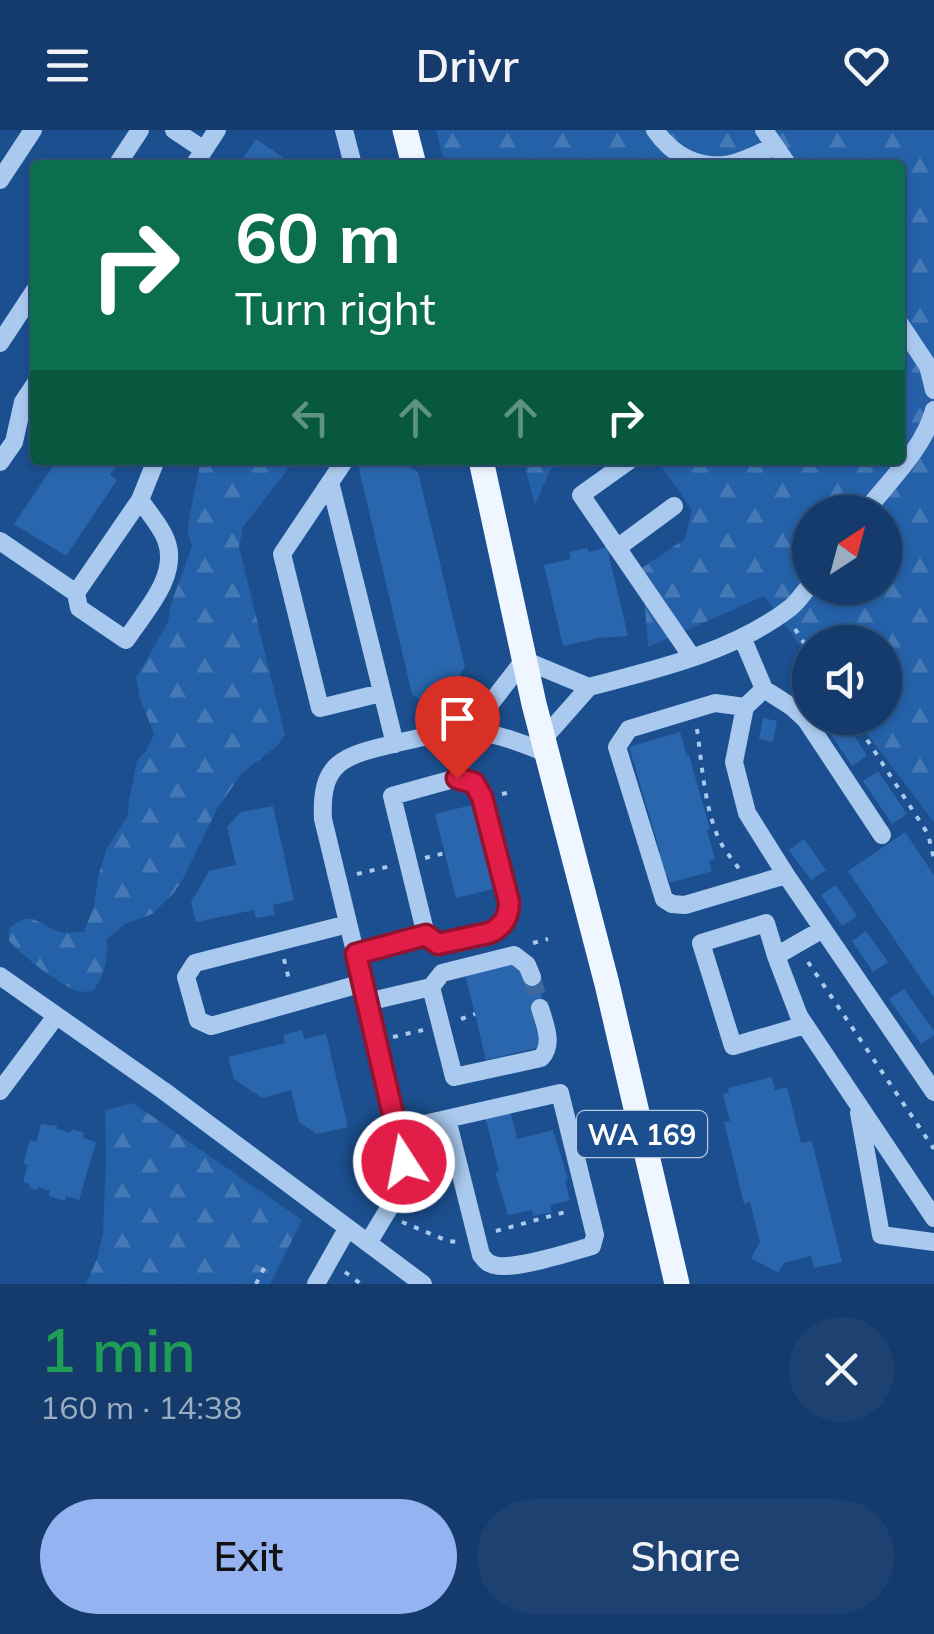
<!DOCTYPE html>
<meta charset="utf-8">
<style>
:root{--surface:#143b6b;--page:#1d4271;--text:#f1f3f6;--muted:#9dadc1;--line:#33557e;--accent:#95b2f1}
body{margin:0;font-family:Mulish,sans-serif;background:var(--page);color:var(--text);height:100vh;display:flex;flex-direction:column;font-size:38px;white-space:nowrap}
*{box-sizing:border-box;margin:0}
p{font-size:32px;color:var(--muted)}
.icon{flex:none;width:55px;height:55px;fill:none;stroke:currentColor;stroke-width:2;stroke-linecap:round;stroke-linejoin:round}
.map{position:relative;height:1154px;overflow:hidden}
.side{display:flex;flex-direction:column;background:var(--surface);flex:1}
.side>*{flex:none}
.banner{position:absolute;left:30px;top:30px;width:875px;height:305px;border-radius:10px;box-shadow:0 2px 8px #0004,0 0 0 2px var(--line);background:#0b6e4f;color:#fff;overflow:hidden}
.needle{width:65px;rotate:36deg}
.fabs{position:absolute;left:792px;top:365px;display:grid;gap:20px}
.fabs a{display:grid;place-items:center;width:110px;height:110px;border-radius:50%;background:var(--surface);box-shadow:0 2px 8px #0004,0 0 0 2px var(--line);font-size:50px}
.pin{position:absolute;display:grid;place-items:center;width:85px;height:85px;color:#fff;margin:-102px -42px;border-radius:50% 50% 50% 0;rotate:-45deg;box-shadow:0 0 10px #0007}
.pin .icon{rotate:45deg}
.me{position:absolute;width:110px;margin:-55px;rotate:349deg;stroke-linejoin:round;filter:drop-shadow(0 0 8px #0008)}
.turn{display:flex;align-items:center;gap:35px;height:210px;padding:0 40px;font-size:45px}
.turn .icon{width:130px;height:130px;stroke-width:2.5}
.turn b{display:block;font-size:70px;line-height:85px}
.lanes{display:flex;align-items:center;height:95px;padding:0 40px;background:#0003;justify-content:center;gap:50px;direction:ltr}
.lanes .off{opacity:.35}
.round{display:grid;place-items:center;flex:none;width:105px;height:105px;border-radius:52px;background:var(--page)}
.head{display:flex;align-items:center;justify-content:space-between;height:170px;padding:0 40px}
h1{font-size:60px;font-weight:600;line-height:75px;color:#1e9e55}
.primary-button{display:flex;gap:20px;margin-top:auto;padding:20px 40px}
.primary-button a{flex:1;height:115px;border-radius:60px;background:var(--accent);color:#111;font-size:40px;font-weight:600;line-height:115px;text-align:center}
.primary-button a+a{background:var(--page);color:var(--text)}
header{display:flex;justify-content:space-between;align-items:center;height:130px;padding:0 40px;background:var(--surface);font-size:45px;font-weight:600}
.map>svg:first-child{display:block}
</style>
<header><svg class="icon" aria-label="menu" viewBox="0 0 24 24"><path d="M4 6h16M4 12h16M4 18h16"/></svg>Drivr<svg class="icon" aria-label="heart" viewBox="0 0 24 24"><path d="M12 20l-8-8c-3-5 5-10 8-4 3-6 11-1 8 4z"/></svg></header>
<div class="map">
<svg width="934" height="1154" viewBox="0 0 934 1154">
<defs>
<pattern id="forest-firs" width="22" height="20" patternUnits="userSpaceOnUse" patternTransform="scale(2.5)"><rect width="22" height="20" fill="#2461a8"/><path d="M5 1l3.5 6h-7zM16 11l3.5 6h-7z" fill="#4579b5"/></pattern>
</defs>
<rect width="100%" height="100%" fill="#1b4f8f"/>
<!-- forest -->
<path fill="url(#forest-firs)" fill-rule="evenodd" d="M436,0H934V692L855,588H885V512H810V529L764,466L648,517L642,438L685,409L692,380L657,330H900V35H445ZM810,382H885V458H810Z
M201,330H295L243,397L239,417L285,605L277,616L242,643L217,679L183,749L173,764L152,784L125,794L107,809C108,829 105,845 93,861C88,862 82,862 77,861C57,853 24,827 9,811V798C33,780 35,792 57,801C65,804 75,802 84,802L94,776L98,747L106,720L128,685L129,671L137,631L146,621L154,604L140,568L136,548L168,492L171,474L192,416L188,403L189,389Z
M523,330H565L550,340L535,375Z
M133,973L302,1090L270,1154H86L97,1129L103,1103L106,1029L105,980Z"/>
<!-- garden -->
<path fill="#2461a8" d="M252,1098L279,1110L267,1139L240,1127Z"/>
<!-- building -->
<path fill="#2a66ad" d="M256,9L294,35H239Z
M57,330H120L110,345L117,350L66,426L14,394Z
M364,330H390L391,333L401,331L418,342L465,537L454,555L445,558L447,566L423,572L412,564L359,339Z
M607,417L628,506L599,508L563,516L544,435L571,429L569,422L588,418L589,422Z
M763,588L777,591L773,612L759,609Z
M824,588H843L867,626L852,636L821,589Z
M680,602L687,626L689,625L710,699L707,700L715,729L709,731L712,741L670,753L667,744L657,747L650,725L660,722L629,617Z
M878,641L907,684L892,694L863,651Z
M476,674L497,758L456,768L435,684Z
M273,676L294,770L273,775L275,785L256,788L254,780L196,792L191,772L209,741L236,735L227,697L241,682Z
M905,702L934,745V868L848,741Z
M804,709L826,740L811,750L789,720Z
M836,755L857,786L842,796L821,765Z
M866,801L888,832L873,842L852,811Z
M520,830L537,845L544,877L532,880L541,917L486,930L465,843Z
M904,859L934,901V905L921,914L889,869Z
M302,900L304,909L326,904L348,997L317,1004L299,992L291,960L262,968L234,949L228,927L285,913L283,905Z
M772,947L775,960L787,957L801,1013L812,1011L842,1132L814,1138L811,1126L784,1133L778,1143L751,1128L760,1112L750,1072L744,1074L724,992L730,991L723,964L729,962L728,958Z
M509,976L517,1009L553,1000L568,1049L565,1050L570,1070L550,1075L552,1082L533,1086L532,1080L508,1085L495,1042L499,1041L484,982Z
M41,994L57,996V999L70,1003L72,999L84,1003L83,1008L96,1012L79,1070L66,1066L65,1071L49,1066L50,1061L38,1057L37,1060L29,1058L30,1054L23,1052L28,1035L23,1034L30,1010L36,1012Z"/>
<g fill="none" stroke-linecap="round" stroke-linejoin="round">
<!-- minor-tunnel -->
<path stroke="#3d69a0" stroke-width="18" stroke-dasharray="18 9" stroke-linecap="butt" d="M532,847L540,878"/>
<!-- path -->
<path stroke="#a9c9ee" stroke-width="4" stroke-dasharray="5 8" stroke-linecap="butt" d="M795,499L810,522
M853,588L928,704L934,729
M697,599C702,634 704,674 718,707C723,719 732,729 740,740
M502,664L512,662
M425,728L445,723
M357,744L391,736
M533,813L548,809
M284,829L290,854
M808,832L934,1019
M461,889L475,884
M393,907L423,900
M402,1092L448,1111L458,1112
M496,1101L569,1081
M345,1142L361,1154
M256,1154L264,1138"/>
<!-- minor -->
<path stroke="#a9c9ee" stroke-width="18" d="M174,0L204,20
M344,0L353,35
M655,0C672,25 699,40 730,34C745,31 761,22 775,16
M764,0L788,35
M117,35L140,0
M194,35L217,0
M0,50L33,0
M900,194L928,236L934,260
M0,213L35,160
M345,330L282,424L320,578L381,563
M630,330L581,365L692,527
M0,332L14,312L23,272L35,254
M330,352L395,614
M140,370C148,382 161,396 166,410C180,446 144,482 126,510L79,478L76,463L140,370L156,330
M865,382C889,351 924,318 934,280
M0,411L76,463
M617,418L674,376
M742,507L764,559L745,577L734,632L747,683L786,745L934,962
M589,557C657,539 733,522 790,478C798,472 804,462 810,455
M764,559L792,577L806,590L882,705
M745,577L715,573L629,599L617,617L664,769L672,774L685,775L786,745
M455,599L487,578L524,530L589,557
M543,609L589,557
M457,648L474,653L479,659L509,772C509,809 466,808 438,813L426,805L392,666Z
M348,794L195,833L186,847L198,890L211,896L363,853
M823,799L776,826L799,886L934,1088
M356,825L426,805
M776,826L766,793L701,813L733,916L805,895
M0,846L164,961L423,1154
M431,857L454,947L541,928C554,914 545,895 540,878
M367,872L431,857L442,843L514,825L527,835L532,847
M0,961L56,886
M859,983L881,1105L934,1112
M398,1000L560,963L595,1105L592,1116C570,1122 513,1141 494,1135C487,1133 485,1130 481,1125L447,989
M368,1113L403,1055L405,1043L398,1000L323,689C320,632 343,626 393,614C413,609 434,605 454,600C487,600 515,610 546,623
M316,1154L347,1099"/>
<!-- major -->
<path stroke="#f0f6ff" stroke-width="25" d="M405,0L414,35
M481,330L534,574L607,854L677,1154"/>
</g>
<g fill="none" stroke-linecap="round" stroke-linejoin="round">
<!-- route casing -->
<g stroke="#92132f" stroke-width="25">
<path id="route" d="M404,1032L356,824L426,805L438,814L489,803C503,797 509,787 509,772L482,667L474,653L457,648"/>
</g>
<!-- route -->
<use href="#route" stroke="#e11d48" stroke-width="18"/>
</g>
<g text-anchor="middle" dominant-baseline="central" stroke-width="10" stroke-linejoin="round" paint-order="stroke">
<!-- shield labels -->
<rect fill="#1b4f8f" stroke="#bbcadd" stroke-width="2.5" x="577" y="981" width="130" height="46" rx="8"/>
<g font-size="28" font-weight="bold" fill="#fff">
<text x="642" y="1004">WA 169</text>
</g>
</g>
</svg>
<div class="fabs">
<a><svg class="needle" viewBox="-14 -14 28 28"><path d="M0-13l5 13h-10z" fill="#e53935"/><path d="M0 13l5-13h-10z" fill="#9dadc1"/></svg></a>
<a><svg class="icon" aria-label="sound" viewBox="0 0 24 24"><path d="M4 9h4l5-4v14l-5-4H4zM17 9q2 3 0 6"/></svg></a>
</div>
<div class="pin" style="left:457px;top:648px;background:#d93025"><svg class="icon" aria-label="arrive" viewBox="0 0 24 24"><path d="M6 21V4h12l-3 4 3 4H6"/></svg></div>
<svg class="me" style="left:404px;top:1032px" viewBox="-20 -20 40 40"><circle r="17" fill="#e11d48" stroke="#fff" stroke-width="3"/><path d="M0-11L8 9 0 5-8 9z" fill="#fff"/></svg>
<div class="banner">
<div class="turn"><svg class="icon" aria-label="right" viewBox="0 0 24 24"><path d="M7 20v-9h11M14 6l5 5-5 5"/></svg><div><b>60 m</b>Turn right</div></div>
<div class="lanes"><svg class="icon off" aria-label="left" viewBox="0 0 24 24"><path d="M17 20v-9H6M10 6l-5 5 5 5"/></svg><svg class="icon off" aria-label="ahead" viewBox="0 0 24 24"><path d="M12 20V5M6 11l6-6 6 6"/></svg><svg class="icon off" aria-label="ahead" viewBox="0 0 24 24"><path d="M12 20V5M6 11l6-6 6 6"/></svg><svg class="icon" aria-label="right" viewBox="0 0 24 24"><path d="M7 20v-9h11M14 6l5 5-5 5"/></svg></div>
</div>
</div>
<section class="side">
<div class="head"><div><h1>1 min</h1><p>160 m · 14:38</p></div><a class="round"><svg class="icon" aria-label="close" viewBox="0 0 24 24"><path d="M6 6l12 12M18 6L6 18"/></svg></a></div>
<div class="primary-button"><a>Exit</a><a>Share</a></div>
</section>
